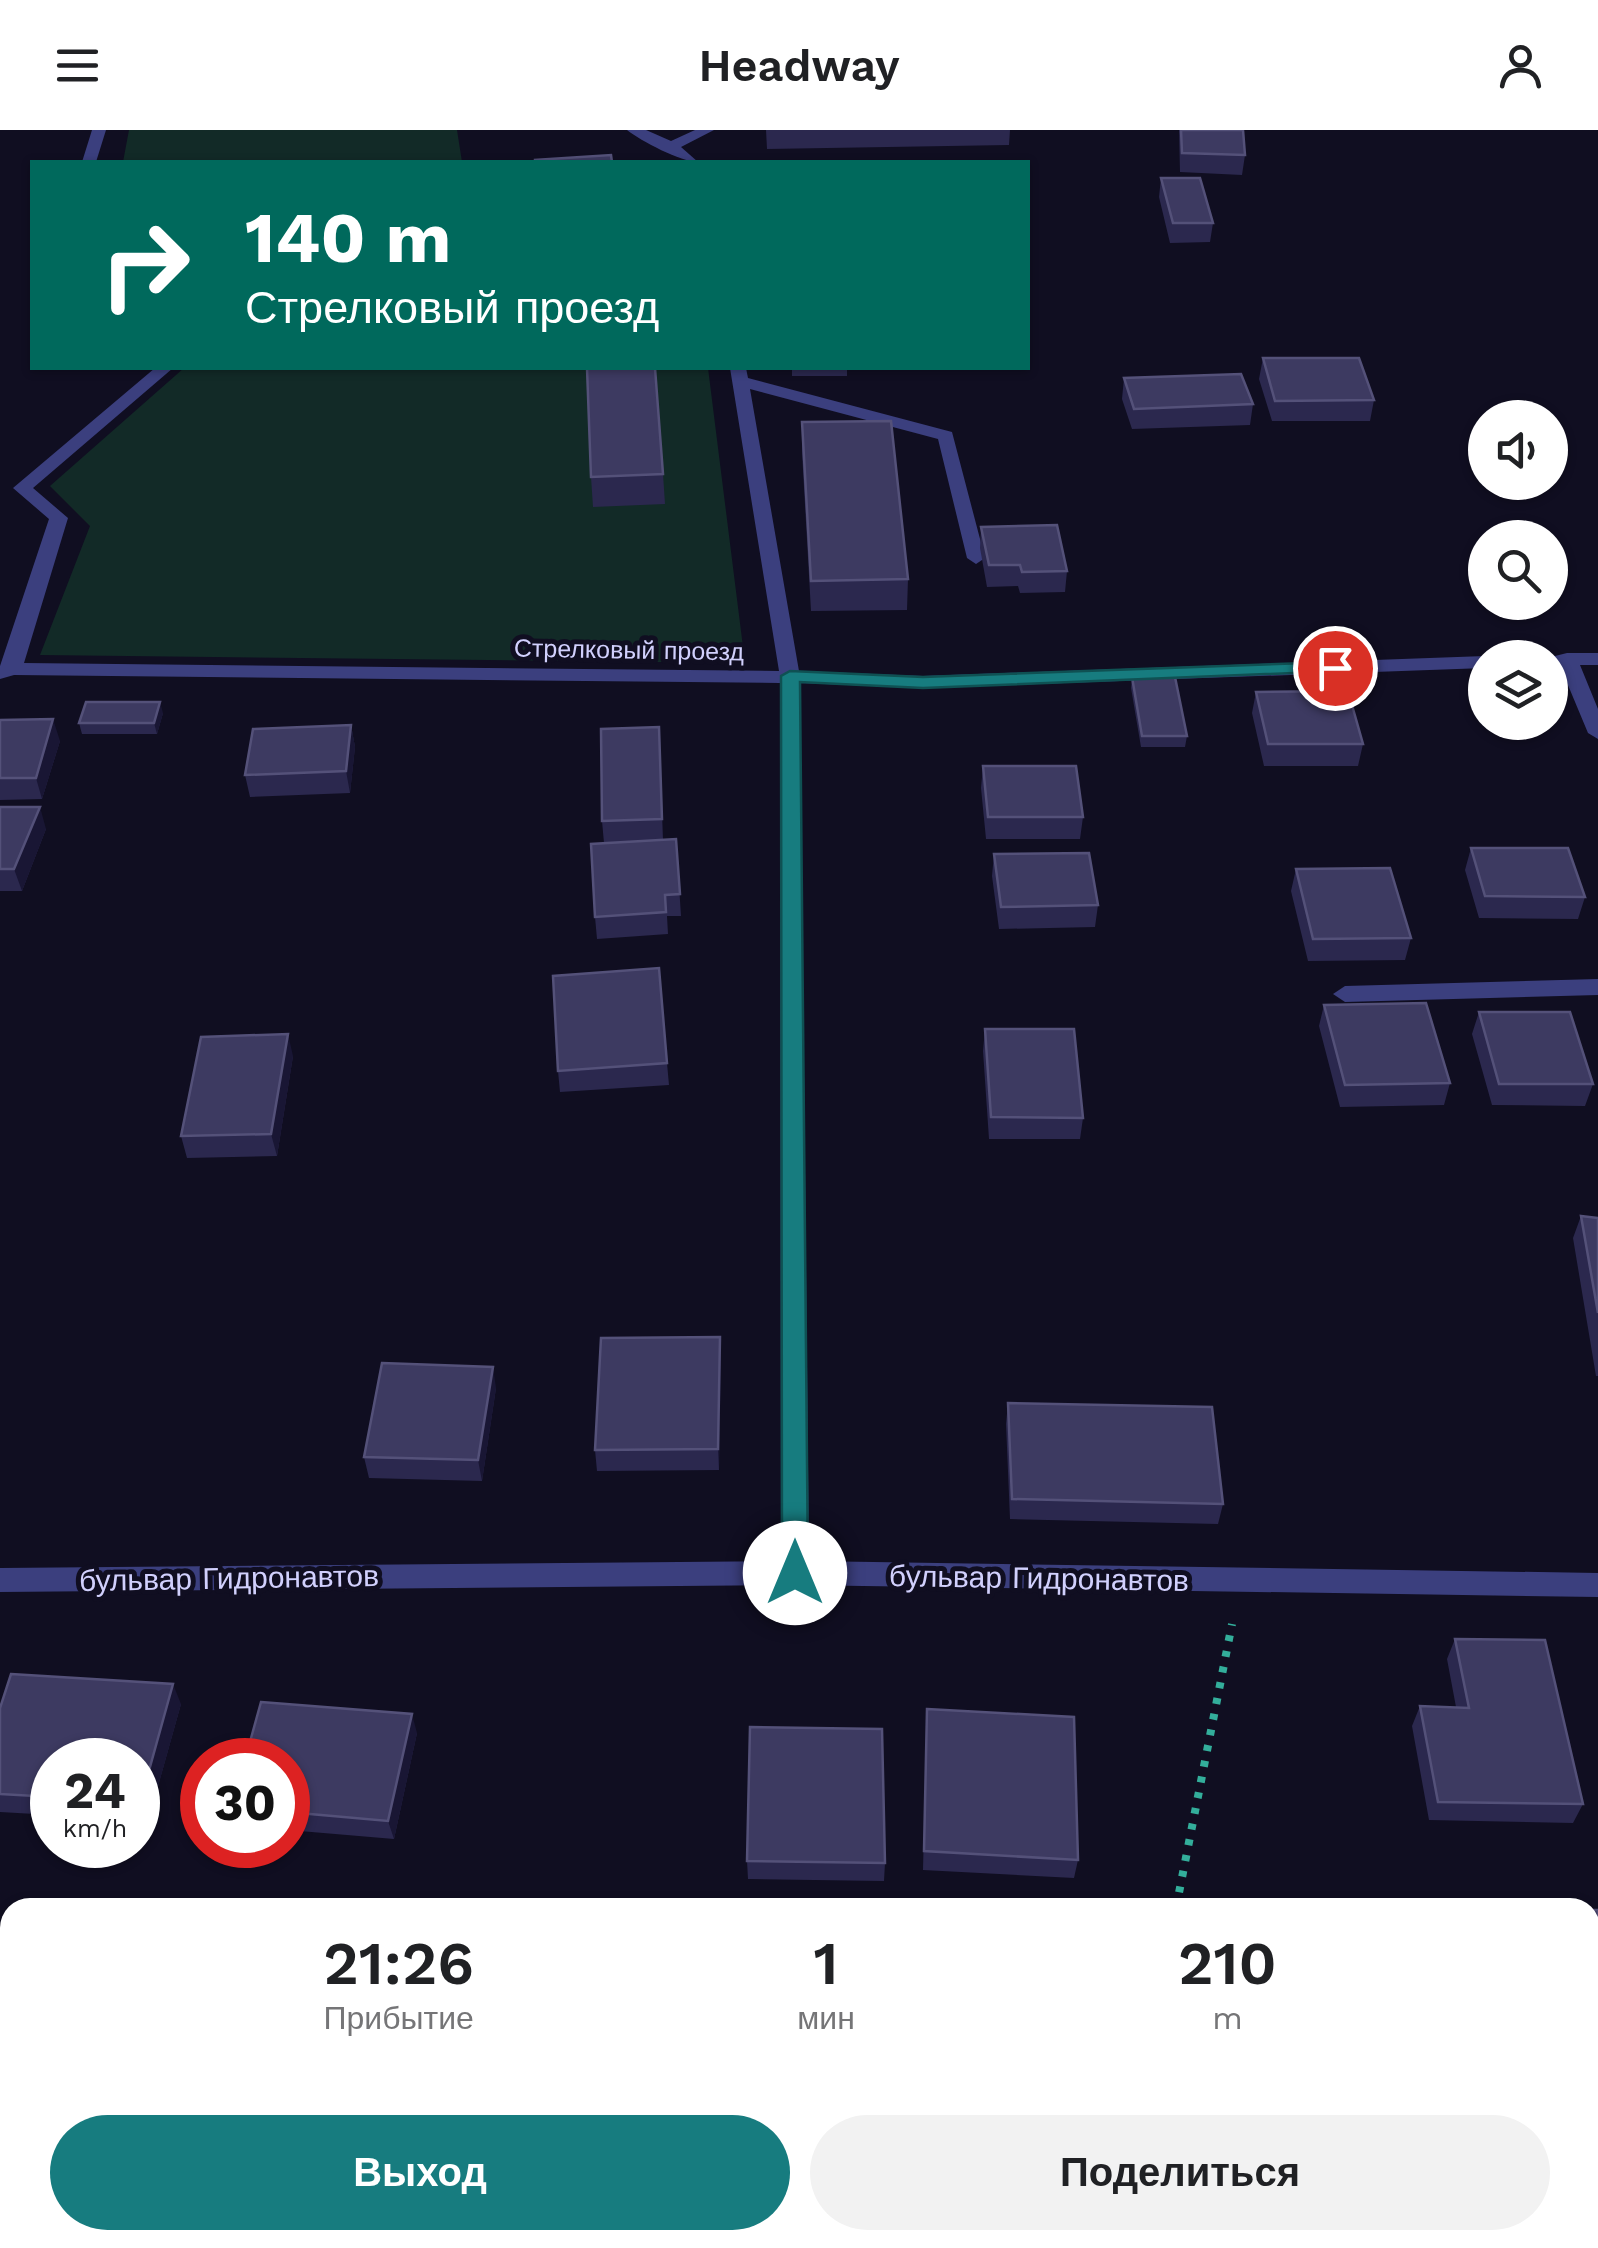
<!DOCTYPE html>
<html lang="ru">
<meta charset="utf-8">
<style>
:root{--surface:#fff;--page:#f2f2f2;--text:#202124;--muted:#757577;--accent:#177c7f}
body{margin:0;font-family:"Work Sans",sans-serif;background:var(--page);color:var(--text);height:100vh;display:flex;flex-direction:column;font-size:38px;white-space:nowrap}
*{box-sizing:border-box;margin:0}
p{font-size:32px;color:var(--muted)}
.icon{flex:none;width:55px;height:55px;fill:none;stroke:currentColor;stroke-width:2;stroke-linecap:round;stroke-linejoin:round}
.map{position:relative;flex:1;overflow:hidden}
.details{position:absolute;left:0px;top:1768px;width:1600px;height:352px;display:flex;flex-direction:column;background:var(--surface);border-radius:30px 30px 0 0;box-shadow:0 2px 8px #0004}
.details>*{flex:none}
.hud{position:absolute;left:30px;top:30px;width:1000px;height:210px;border-radius:0px;box-shadow:0 2px 8px #0004;background:#00695c;color:#fff;overflow:hidden}
.tools{position:absolute;left:1468px;top:270px;display:grid;gap:20px}
.tools a{display:grid;place-items:center;width:100px;height:100px;border-radius:50%;background:var(--surface);box-shadow:0 2px 8px #0004;font-size:50px}
.speed{position:absolute;left:30px;top:1608px;display:flex;gap:20px;font-size:50px;font-weight:700;text-align:center}
.speed>*{display:grid;place-content:center;width:130px;height:130px;border-radius:50%;background:var(--surface);box-shadow:0 2px 8px #0004;line-height:1}
.speed small{font-size:25px;font-weight:400}
.speed .limit{border:15px solid #d22;background:#fff;color:#111}
.pin{position:absolute;display:grid;place-items:center;width:85px;height:85px;color:#fff;margin:-42px;border:5px solid #fff;border-radius:50%;box-shadow:0 2px 10px #0007}
.me{position:absolute;width:110px;margin:-55px;rotate:0deg;stroke-linejoin:round;filter:drop-shadow(0 0 8px #0008)}
.turn{display:flex;align-items:center;gap:35px;height:210px;padding:0 50px;font-size:45px}
.turn .icon{width:130px;height:130px;stroke-width:2.5}
.turn b{display:block;font-size:70px;line-height:85px}
.eta{display:flex;justify-content:space-evenly;align-items:center;height:170px;text-align:center}
.eta b{font-size:60px;font-weight:600;line-height:70px}
.action{display:flex;gap:20px;margin-top:auto;padding:20px 50px}
.action a{flex:1;height:115px;border-radius:60px;background:var(--accent);color:#fff;font-size:40px;font-weight:600;line-height:115px;text-align:center}
.action a+a{background:var(--page);color:var(--text)}
header{display:flex;justify-content:space-between;align-items:center;height:130px;padding:0 50px;background:var(--surface);font-size:45px;font-weight:600}
.map>svg:first-child{display:block}
</style>
<header><svg class="icon" aria-label="menu" viewBox="0 0 24 24"><path d="M4 6h16M4 12h16M4 18h16"/></svg>Headway<svg class="icon" aria-label="person" viewBox="0 0 24 24"><circle cx="12" cy="8" r="4"/><path d="M4 21q1-7 8-7t8 7"/></svg></header>
<div class="map">
<svg width="1598" height="2118" viewBox="0 0 1598 2118">
<rect width="100%" height="100%" fill="#100e21"/>
<!-- green -->
<path fill="#122a27" d="M129,0H457L462,32H123Z
M184,238H708L745,533L40,525L90,396L50,356Z"/>
<g fill="none" stroke-linecap="round" stroke-linejoin="round">
<!-- path -->
<path stroke="#33ae9b" stroke-width="8" stroke-dasharray="6 10" stroke-linecap="butt" d="M1176,1778L1232,1494
M1108,2118L1110,2110"/>
<!-- minor -->
<path fill="#3b3f7e" fill-rule="evenodd" d="M92,0H106L96,32H82Z
M627,0H646L671,11L695,0H714L681,17L698,32C681,32 641,11 627,0Z
M155,238H173L33,358L68,388L24,533L779,541L730,238H746L748,248L952,302L985,428L976,434L967,428L938,309L750,259L799,541L923,546L1485,526L1491,528H1485V538L923,558L800,553L809,1431L1598,1443V1467L795,1455L0,1462V1438L781,1431L780,553L14,545L0,549V536L49,389L13,358Z
M1567,523H1598V535H1580L1598,579V609L1588,603L1560,536L1550,535L1547,528Z
M1598,849V865L1345,872L1333,864L1345,856Z"/>
</g>
<!-- wall -->
<path fill="#2b284e" d="M766,0H1010L1009,15L767,19Z
M1179,0H1243L1245,25L1242,45L1180,42Z
M1161,48L1213,93L1210,112L1170,113L1159,67Z
M1263,228L1374,270L1370,291H1272L1259,249Z
M792,238H847V246H792Z
M1124,248L1253,274L1250,295L1132,299L1122,269Z
M802,292L908,449L907,480L811,481L802,322Z
M663,344L665,374L593,377L591,347Z
M981,397L1067,441L1065,462L1020,463L1018,456L987,457L980,418Z
M1132,547L1187,606L1185,617H1141L1131,558Z
M1256,562L1363,614L1358,636H1264L1252,583Z
M163,583L157,604H82L79,593Z
M0,590L60,611L42,669L0,670Z
M351,595L355,617L350,663L250,667L245,645Z
M659,597L663,710L676,709L681,786H667L668,804L597,809L595,787L604,713L602,691Z
M983,636L1083,687L1080,709H986L981,658Z
M0,677L46,699L22,761H0Z
M1471,718L1585,767L1578,789L1479,788L1465,740Z
M994,724L1098,775L1095,797L999,799L992,746Z
M1296,739L1411,808L1405,830L1308,831L1291,761Z
M1324,875L1450,953L1444,975L1340,977L1319,896Z
M1479,882L1593,954L1585,976L1492,975L1472,904Z
M985,899L1083,988L1080,1009H989L983,921Z
M293,926L277,1026L187,1028L181,1006Z
M667,933L669,955L560,962L558,941Z
M1581,1086L1598,1088V1246H1596L1573,1108Z
M720,1207L719,1340L597,1341L595,1320Z
M496,1258L482,1351L369,1348L364,1327Z
M1008,1273L1223,1374L1218,1394L1010,1389L1006,1294Z
M1455,1509L1583,1674L1573,1693L1429,1690L1412,1596L1420,1576L1456,1577L1447,1529Z
M181,1574L148,1692L138,1691V1630H52V1685L0,1682V1578Z
M927,1579L1078,1730L1074,1748L923,1740Z
M417,1603L394,1709L288,1700V1630Z
M747,1731L885,1733L884,1751L748,1749Z
M1590,1780H1598V1927L1590,1928Z"/>
<!-- shaded-wall -->
<path fill="#191634" d="M160,572L163,583L157,604L154,593Z
M53,589L60,611L42,669L36,648Z
M351,595L355,617L350,663L346,641Z
M40,677L46,699L22,761L14,739Z
M288,904L293,926L277,1026L271,1004Z
M720,1207L721,1228L719,1340L718,1319Z
M493,1237L496,1258L482,1351L478,1330Z
M173,1554L181,1574L148,1692L140,1673Z
M412,1584L417,1603L394,1709L388,1691Z"/>
<!-- building -->
<path fill="#3d3a61" stroke="#545179" stroke-width="2.5" d="M1181,0H1243L1245,25L1182,23Z
M611,25L612,32H535V30Z
M1161,48H1200L1213,93H1173Z
M1263,228H1359L1374,270L1275,271Z
M587,238H655L663,344L591,347Z
M1241,244L1253,274L1134,279L1124,248Z
M891,291L908,449L811,451L802,292Z
M1057,395L1067,441L1022,442L1020,435H989L981,397Z
M1132,547H1175L1187,606H1142Z
M1348,561L1363,614H1268L1256,562Z
M86,572H160L154,593H79Z
M53,589L36,648H0V590Z
M351,595L346,641L245,645L253,599Z
M659,597L662,689L602,691L601,599Z
M983,636H1076L1083,687H988Z
M0,677H40L14,739H0Z
M676,709L680,764L665,765L666,782L595,787L591,714Z
M1471,718H1568L1585,767L1485,766Z
M1089,723L1098,775L1001,777L994,724Z
M1390,738L1411,808L1313,809L1296,739Z
M659,838L667,933L558,941L553,846Z
M1426,873L1450,953L1345,955L1324,875Z
M1479,882H1570L1593,954H1499Z
M985,899H1074L1083,988L991,987Z
M288,904L271,1004L181,1006L201,907Z
M1581,1086L1598,1088V1183Z
M720,1207L718,1319L595,1320L601,1208Z
M382,1233L493,1237L478,1330L364,1327Z
M1008,1273L1212,1277L1223,1374L1012,1369Z
M1455,1509L1545,1510L1583,1674L1438,1672L1420,1576L1469,1578Z
M11,1544L173,1554L140,1673H138V1630H52V1667L0,1664V1578Z
M261,1572L412,1584L388,1691L288,1682V1630H245Z
M927,1579L1074,1587L1078,1730L924,1721Z
M750,1597L882,1599L885,1733L747,1731Z
M1590,1780H1598V1911L1590,1912Z"/>
<!-- route -->
<path fill="#177c7f" stroke="#0f5153" stroke-width="2.5" d="M1335,532L1344,538L1342,541L923,558L800,552L808,1443L804,1451L795,1454L786,1451L782,1443L781,546L790,541L923,547Z"/>
<g text-anchor="middle" dominant-baseline="central" stroke-width="10" stroke-linejoin="round" paint-order="stroke">
<!-- far-street labels -->
<g font-size="25" fill="#d1d0fd" stroke="#100e21">
<text transform="translate(629 520) rotate(1)">Стрелковый проезд</text>
</g>
<!-- street labels -->
<g font-size="30" fill="#d1d0fd" stroke="#100e21">
<text transform="translate(229 1448) rotate(-1)">бульвар Гидронавтов</text>
<text transform="translate(1039 1448) rotate(1)">бульвар Гидронавтов</text>
</g>
</g>
</svg>
<div class="tools">
<a><svg class="icon" aria-label="sound" viewBox="0 0 24 24"><path d="M4 9h4l5-4v14l-5-4H4zM17 9q2 3 0 6"/></svg></a>
<a><svg class="icon" aria-label="search" viewBox="0 0 24 24"><circle cx="10" cy="10" r="6"/><path d="M15 15l6 6"/></svg></a>
<a><svg class="icon" aria-label="layers" viewBox="0 0 24 24"><path d="M12 4l9 5-9 5-9-5zM3 14l9 5 9-5"/></svg></a>
</div>
<div class="speed"><div>24<small>km/h</small></div><div class="limit">30</div></div>
<div class="pin" style="left:1335px;top:538px;background:#d93025"><svg class="icon" aria-label="arrive" viewBox="0 0 24 24"><path d="M6 21V4h12l-3 4 3 4H6"/></svg></div>
<svg class="me" style="left:795px;top:1443px" viewBox="-20 -20 40 40"><circle r="19" fill="#fff"/><path d="M0-13L10 11 0 6-10 11z" fill="#177c7f"/></svg>
<div class="hud">
<div class="turn"><svg class="icon" aria-label="right" viewBox="0 0 24 24"><path d="M7 20v-9h11M14 6l5 5-5 5"/></svg><div><b>140 m</b>Стрелковый проезд</div></div>
</div>
<section class="details">
<div class="eta">
<div><b>21:26</b><p>Прибытие</p></div>
<div><b>1</b><p>мин</p></div>
<div><b>210</b><p>m</p></div>
</div>
<div class="action"><a>Выход</a><a>Поделиться</a></div>
</section>
</div>
